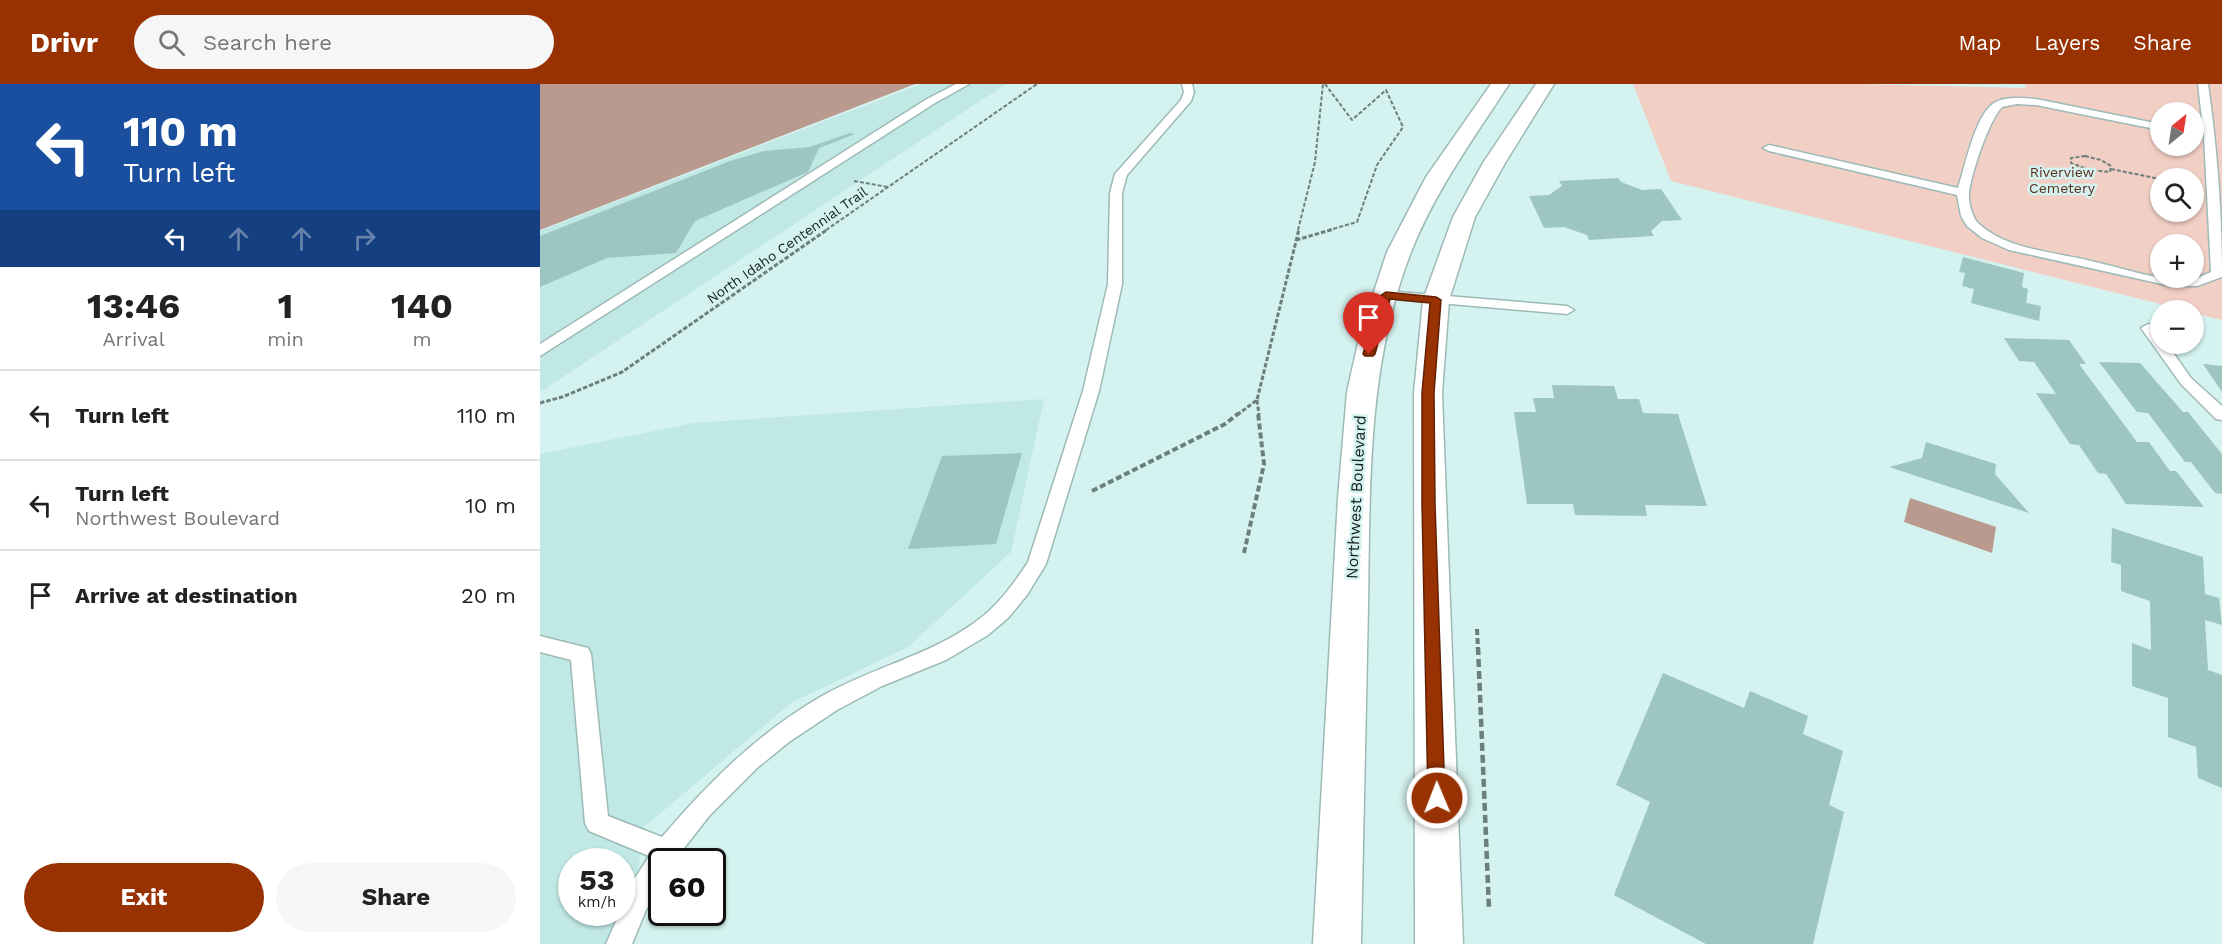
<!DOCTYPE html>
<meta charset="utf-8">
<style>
:root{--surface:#fff;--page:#f6f6f6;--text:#222;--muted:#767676;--line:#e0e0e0;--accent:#983203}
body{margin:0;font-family:"Work Sans",sans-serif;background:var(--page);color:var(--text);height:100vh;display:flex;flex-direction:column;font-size:22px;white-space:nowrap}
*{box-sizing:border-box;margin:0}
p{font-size:20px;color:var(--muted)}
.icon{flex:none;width:33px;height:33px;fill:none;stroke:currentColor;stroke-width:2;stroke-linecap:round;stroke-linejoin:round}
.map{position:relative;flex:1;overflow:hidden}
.panel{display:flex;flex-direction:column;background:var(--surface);width:540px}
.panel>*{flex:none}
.top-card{background:#1a4fa0;color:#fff;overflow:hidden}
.needle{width:39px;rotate:30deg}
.buttons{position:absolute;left:1610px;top:18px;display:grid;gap:12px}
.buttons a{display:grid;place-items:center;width:54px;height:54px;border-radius:50%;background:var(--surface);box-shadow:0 2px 4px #0004;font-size:30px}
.speed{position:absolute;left:18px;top:764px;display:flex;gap:12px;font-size:30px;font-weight:700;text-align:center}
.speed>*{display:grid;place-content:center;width:78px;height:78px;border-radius:50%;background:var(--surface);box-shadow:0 2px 4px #0004;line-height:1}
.speed small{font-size:15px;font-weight:400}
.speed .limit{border:3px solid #111;border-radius:9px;background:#fff;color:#111}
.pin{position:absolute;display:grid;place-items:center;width:51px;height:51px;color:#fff;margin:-62px -26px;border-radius:50% 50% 50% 0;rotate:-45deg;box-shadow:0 0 6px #0007}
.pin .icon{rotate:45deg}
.me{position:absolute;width:66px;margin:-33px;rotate:359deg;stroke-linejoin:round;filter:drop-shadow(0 0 4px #0008)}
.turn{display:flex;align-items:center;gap:21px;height:126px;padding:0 24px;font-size:27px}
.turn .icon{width:78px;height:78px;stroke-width:2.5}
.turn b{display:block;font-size:42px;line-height:51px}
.lanes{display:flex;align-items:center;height:57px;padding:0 24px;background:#0003;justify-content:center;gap:30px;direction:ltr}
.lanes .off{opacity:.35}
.eta{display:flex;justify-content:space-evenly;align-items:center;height:102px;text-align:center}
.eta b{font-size:36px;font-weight:700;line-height:42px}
.button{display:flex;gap:12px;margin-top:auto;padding:12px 24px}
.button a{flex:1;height:69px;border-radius:36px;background:var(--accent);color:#fff;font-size:24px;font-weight:700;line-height:69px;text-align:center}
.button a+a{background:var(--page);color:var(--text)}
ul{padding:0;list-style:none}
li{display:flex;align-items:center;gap:18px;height:90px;padding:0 24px;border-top:2px solid var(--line)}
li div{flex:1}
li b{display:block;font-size:22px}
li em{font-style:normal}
header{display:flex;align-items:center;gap:36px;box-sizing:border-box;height:84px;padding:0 30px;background:var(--accent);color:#fff}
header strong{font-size:28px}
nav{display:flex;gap:33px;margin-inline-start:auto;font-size:21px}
.search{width:420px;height:54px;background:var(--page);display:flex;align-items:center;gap:15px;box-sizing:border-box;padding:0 21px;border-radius:33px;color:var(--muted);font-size:22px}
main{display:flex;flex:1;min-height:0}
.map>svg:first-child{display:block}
</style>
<header>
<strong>Drivr</strong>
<div class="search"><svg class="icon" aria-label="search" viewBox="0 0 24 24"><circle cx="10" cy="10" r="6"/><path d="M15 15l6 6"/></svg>Search here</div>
<nav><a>Map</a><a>Layers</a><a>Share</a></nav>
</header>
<main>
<section class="panel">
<div class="top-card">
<div class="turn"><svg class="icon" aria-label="left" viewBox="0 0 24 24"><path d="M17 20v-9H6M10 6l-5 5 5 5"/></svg><div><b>110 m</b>Turn left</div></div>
<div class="lanes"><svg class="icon" aria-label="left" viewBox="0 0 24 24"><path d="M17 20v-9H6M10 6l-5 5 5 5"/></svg><svg class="icon off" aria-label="ahead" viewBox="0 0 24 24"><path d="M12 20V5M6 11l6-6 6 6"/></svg><svg class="icon off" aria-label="ahead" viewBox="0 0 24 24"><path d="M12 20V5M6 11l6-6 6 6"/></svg><svg class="icon off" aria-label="right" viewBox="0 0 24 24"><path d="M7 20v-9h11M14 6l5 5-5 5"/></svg></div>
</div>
<div class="eta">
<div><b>13:46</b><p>Arrival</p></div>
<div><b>1</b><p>min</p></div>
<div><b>140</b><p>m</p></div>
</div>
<ul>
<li><svg class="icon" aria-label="left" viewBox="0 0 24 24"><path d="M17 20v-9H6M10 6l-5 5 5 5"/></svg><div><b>Turn left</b></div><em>110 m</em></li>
<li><svg class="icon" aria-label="left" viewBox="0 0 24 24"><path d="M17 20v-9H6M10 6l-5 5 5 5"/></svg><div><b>Turn left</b><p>Northwest Boulevard</p></div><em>10 m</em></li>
<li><svg class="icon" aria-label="arrive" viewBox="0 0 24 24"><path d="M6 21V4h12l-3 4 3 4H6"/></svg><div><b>Arrive at destination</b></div><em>20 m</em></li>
</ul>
<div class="button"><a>Exit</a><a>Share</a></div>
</section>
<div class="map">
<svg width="1682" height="860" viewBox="0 0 1682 860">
<rect width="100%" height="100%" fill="#d4f2ef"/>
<!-- built -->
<path fill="#c0e8e4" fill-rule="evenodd" d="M381,0H466L0,308V147Z
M504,315L471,468L368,563L251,619L104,743L88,860H0V370L154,339ZM32,777H82V828H32Z"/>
<!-- green -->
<path fill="#f2cfc4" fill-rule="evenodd" d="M1093,0H1316L1485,4L1486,0H1682V236L1653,229V226H1644L1131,97ZM1620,28H1653V62H1620ZM1620,94H1653V128H1620ZM1620,160H1653V194H1620Z"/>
<!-- water -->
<path fill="#ba998e" d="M0,0H375L0,146Z
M1370,414L1456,443L1452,469L1364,438Z"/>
<!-- building -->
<path fill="#9dc5c1" d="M310,49L315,50L279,64L268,88L155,137L136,169L67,174L0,203V152L190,77L224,67L270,63Z
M1078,94L1081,98L1102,106L1121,105L1142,136L1122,137L1111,147L1114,152L1049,156L1047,151L1024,143L1004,144L989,112L1009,111L1022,102L1019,97Z
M1423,173L1484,189L1482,203L1488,205L1486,219L1501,222L1499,237L1431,219L1434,205L1422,202L1425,189L1419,188Z
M1464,254L1529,256L1546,280H1539L1597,358H1609L1630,387H1636L1664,423L1586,420L1566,390L1558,389L1539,361L1530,360L1496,309L1516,310L1494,278L1479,277Z
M1559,278L1600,279L1643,328H1648L1682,370V410L1675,409L1651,378H1645L1608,329L1597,328Z
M1663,280L1682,282V308Z
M1012,301L1074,302L1078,315H1099L1103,329L1138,330L1167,422L1105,421L1107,432L1035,431L1033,420H987L974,328H996L993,314H1014Z
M1386,358L1456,380L1455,390L1489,429L1349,383L1382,374Z
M482,369L456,460L368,465L402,372Z
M1572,444L1663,473L1665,510L1679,514L1682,541L1665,536L1668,586L1682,591V704L1658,694L1656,663L1628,653V614L1592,602V559L1611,566L1610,517L1581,507V481L1571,478Z
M1123,589L1204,624L1210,607L1268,632L1263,650L1303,667L1289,721L1304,728L1273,860H1166L1074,811L1110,718L1076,701Z"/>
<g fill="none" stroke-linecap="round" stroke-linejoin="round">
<!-- service casing -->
<g stroke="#9dbab6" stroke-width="3">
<path id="service" d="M416,0H429L395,19L0,272V260L387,15Z
M642,0H652L654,8L651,17L587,91L582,109V200L559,307L506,480L487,511L468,534L448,551L406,576L342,602L297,626L249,658L217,684L170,731L134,777H122V798L106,826L92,860H66L80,828H82C82,809 100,788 109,772L49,747L45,739L31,576L0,568V552L48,564L51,570L68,732L122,753C168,699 219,648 282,612C331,584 388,572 434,539C457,523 473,501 488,478L543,307L568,200L570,109L575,90L641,16L644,8Z
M1658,0H1668C1677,64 1682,128 1682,193L1657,202H1631L1469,166L1442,154L1427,142L1421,132L1417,111L1229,67L1223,64L1229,61L1418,104C1425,83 1435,31 1454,19C1465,12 1484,14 1496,15L1620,40V46L1496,21L1477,20L1462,23C1449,36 1431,90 1429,109C1428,117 1432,133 1438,139C1466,166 1515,168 1551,177C1583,184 1616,197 1649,195C1657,195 1664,191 1671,188L1664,52Z
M846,207L1027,222L1034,226L1027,230L841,214L839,211L841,208Z
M1608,240C1618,242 1620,250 1620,260H1627L1651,294L1682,322V336L1676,335L1641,300L1601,244Z"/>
</g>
<!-- primary casing -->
<g stroke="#9dbab6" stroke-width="3">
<path id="primary" d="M951,0H969C934,54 895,107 871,168C827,280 830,402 828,521C826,634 823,747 821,860H773L798,414L807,308L820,250L847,168L886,93Z
M996,0H1014L965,79L935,133L909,216L902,309L923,860H875L874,309L883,216L913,133L943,79Z"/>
</g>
<!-- path-far3 -->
<path stroke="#6c7f7d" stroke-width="2" stroke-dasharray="4 2" stroke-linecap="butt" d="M785,0L812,36L846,6L863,43L837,81L817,138L789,146
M1545,72L1561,76L1571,82L1570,88L1550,86L1531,79V74Z
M1571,85L1620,95
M314,97L348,103
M286,146L497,0
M758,146L775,78L783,0"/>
<!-- path-far2 -->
<path stroke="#6c7f7d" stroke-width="3" stroke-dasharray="4.5 2" stroke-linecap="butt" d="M756,156L794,145
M717,316L719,331
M0,319L22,313L82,288L288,145
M697,331L717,316L759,145"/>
<!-- path-far1 -->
<path stroke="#6c7f7d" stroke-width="4" stroke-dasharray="6 3" stroke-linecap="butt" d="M552,407L685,340L699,329
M704,469L724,380L718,329
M937,545L938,565"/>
<!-- path -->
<path stroke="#6c7f7d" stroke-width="4.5" stroke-dasharray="8 4" stroke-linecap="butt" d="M938,563L949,825"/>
<!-- service -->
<use href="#service" fill="#fff" fill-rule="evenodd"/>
<!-- primary -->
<use href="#primary" fill="#fff" fill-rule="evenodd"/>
</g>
<!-- route -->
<path fill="#983203" stroke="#632002" stroke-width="1.5" d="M846,208L896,213L901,216L894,309L895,420L905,714L903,720L897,722L890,720L888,714L882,420V309L890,219L850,215L835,270L833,272H825L823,270L840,212Z"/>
<g text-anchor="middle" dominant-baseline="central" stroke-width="5" stroke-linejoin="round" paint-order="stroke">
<!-- far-park labels -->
<g font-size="14" fill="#5c2e1e" stroke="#d4f2ef">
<text x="1522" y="88">Riverview<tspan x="1522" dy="16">Cemetery</tspan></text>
</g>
<!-- far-street labels -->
<g font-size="14" fill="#15201f" stroke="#d4f2ef">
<text transform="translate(247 161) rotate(-35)">North Idaho Centennial Trail</text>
</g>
<!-- street labels -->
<g font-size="16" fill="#15201f" stroke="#d4f2ef">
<text transform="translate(816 413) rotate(-87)">Northwest Boulevard</text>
</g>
</g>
</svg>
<div class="buttons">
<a><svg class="needle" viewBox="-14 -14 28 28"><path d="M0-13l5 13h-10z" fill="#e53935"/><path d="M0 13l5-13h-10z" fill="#767676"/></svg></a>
<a><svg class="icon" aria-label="search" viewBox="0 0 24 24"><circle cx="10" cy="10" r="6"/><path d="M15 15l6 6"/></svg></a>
<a>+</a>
<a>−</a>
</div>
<div class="speed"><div>53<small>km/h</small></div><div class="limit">60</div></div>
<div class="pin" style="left:829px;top:270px;background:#d93025"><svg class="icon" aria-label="arrive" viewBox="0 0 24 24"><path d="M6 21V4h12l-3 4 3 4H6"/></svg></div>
<svg class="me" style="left:897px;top:714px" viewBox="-20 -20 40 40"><circle r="17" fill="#983203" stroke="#fff" stroke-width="3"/><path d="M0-11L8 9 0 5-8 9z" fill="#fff"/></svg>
</div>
</main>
